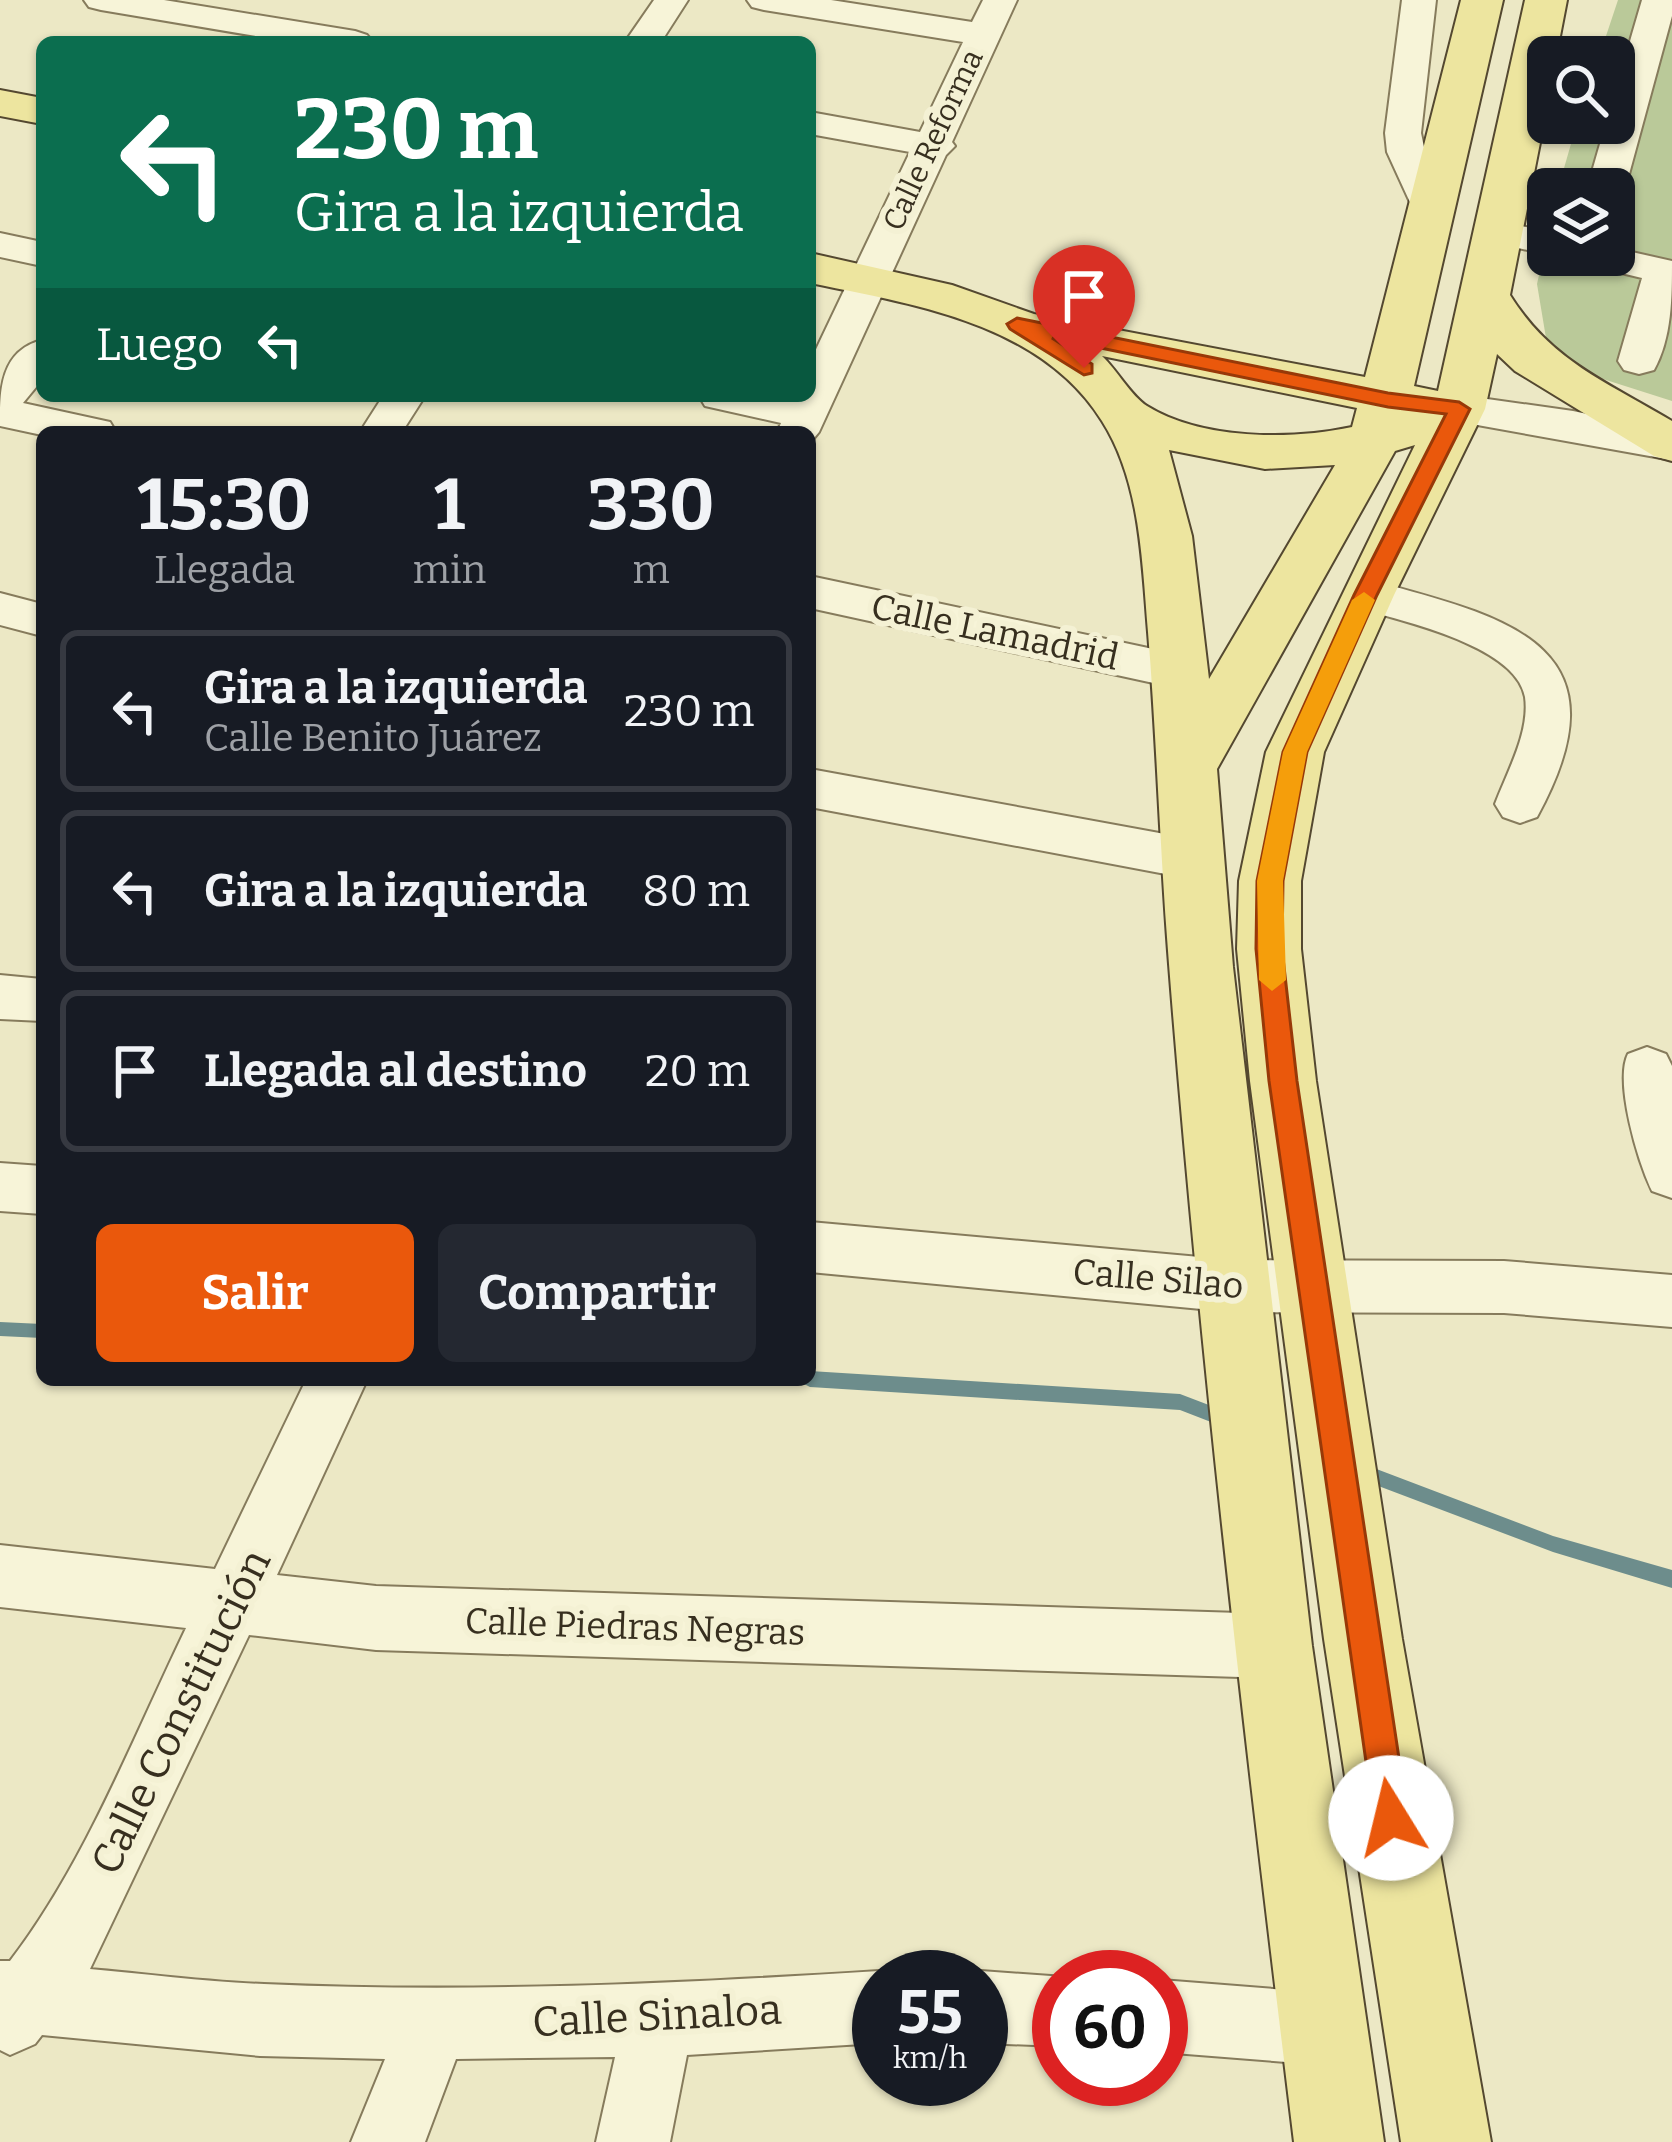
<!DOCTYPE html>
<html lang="es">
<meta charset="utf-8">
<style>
:root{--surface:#171b24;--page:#242831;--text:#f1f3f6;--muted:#9ea1a6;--line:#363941;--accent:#ea580c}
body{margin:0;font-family:Bitter,serif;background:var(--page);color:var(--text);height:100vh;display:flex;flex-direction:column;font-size:45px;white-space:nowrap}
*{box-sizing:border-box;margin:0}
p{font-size:39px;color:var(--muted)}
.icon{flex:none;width:66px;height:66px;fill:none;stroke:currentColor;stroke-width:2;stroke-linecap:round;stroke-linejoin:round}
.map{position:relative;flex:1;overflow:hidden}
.panel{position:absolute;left:36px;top:426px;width:780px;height:960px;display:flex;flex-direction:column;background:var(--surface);border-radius:18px;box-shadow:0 3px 9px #0004}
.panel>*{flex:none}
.top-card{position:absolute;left:36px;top:36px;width:780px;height:366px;border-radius:18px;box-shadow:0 3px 9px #0004;background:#0b6e4f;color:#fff;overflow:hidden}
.controls{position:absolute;left:1527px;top:36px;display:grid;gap:24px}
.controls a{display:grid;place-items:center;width:108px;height:108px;border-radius:18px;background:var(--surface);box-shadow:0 3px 9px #0004;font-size:60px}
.speed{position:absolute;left:852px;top:1950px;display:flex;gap:24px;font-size:60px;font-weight:700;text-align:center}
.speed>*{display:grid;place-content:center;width:156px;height:156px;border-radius:50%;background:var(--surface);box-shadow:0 3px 9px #0004;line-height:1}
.speed small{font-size:30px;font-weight:400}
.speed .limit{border:18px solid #d22;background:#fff;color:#111}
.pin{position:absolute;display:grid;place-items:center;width:102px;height:102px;color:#fff;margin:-123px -51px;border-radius:50% 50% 50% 0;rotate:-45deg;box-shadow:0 0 12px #0007}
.pin .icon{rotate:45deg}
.me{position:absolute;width:132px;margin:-66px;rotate:351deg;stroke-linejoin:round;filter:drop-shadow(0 0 9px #0008)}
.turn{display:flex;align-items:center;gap:42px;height:252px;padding:0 60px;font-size:54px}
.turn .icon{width:156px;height:156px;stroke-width:2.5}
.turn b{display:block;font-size:84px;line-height:102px}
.then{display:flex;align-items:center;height:114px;padding:0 60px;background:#0003;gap:24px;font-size:45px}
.eta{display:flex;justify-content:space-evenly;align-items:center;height:204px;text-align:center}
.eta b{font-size:72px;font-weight:700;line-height:84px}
.primary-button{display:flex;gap:24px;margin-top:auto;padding:24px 60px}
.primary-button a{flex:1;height:138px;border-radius:18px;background:var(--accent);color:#fff;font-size:48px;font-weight:700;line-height:138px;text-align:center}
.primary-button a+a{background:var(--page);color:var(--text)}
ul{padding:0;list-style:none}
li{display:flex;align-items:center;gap:36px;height:162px;margin:0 24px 18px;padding:0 36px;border:6px solid var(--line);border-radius:18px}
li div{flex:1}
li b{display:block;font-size:45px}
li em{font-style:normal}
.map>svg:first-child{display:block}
</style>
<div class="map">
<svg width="1672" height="2142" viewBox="0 0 1672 2142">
<rect width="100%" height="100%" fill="#ece8c5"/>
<!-- green -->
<path fill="#bac999" d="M1618,0H1672V401L1581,372L1547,344L1537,284L1548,235V255H1614V189H1558L1577,123H1614V57H1599Z"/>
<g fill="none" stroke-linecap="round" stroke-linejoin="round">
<!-- stream -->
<path fill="#6d8d8c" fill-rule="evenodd" d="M0,1322L42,1324V1338L0,1336Z
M810,1371L1180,1394L1235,1415L1237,1421L1235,1427L1229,1429L1180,1410L810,1387L804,1384L802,1380H810Z
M1358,1462L1553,1536L1672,1570V1588L1553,1552L1352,1476L1349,1470L1352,1464Z"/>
<!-- minor casing -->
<g stroke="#867b5c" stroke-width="4">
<path id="minor" d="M84,0H164L355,31L367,35L373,42H291L101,10L89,7Z
M654,0H688L661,42H625Z
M747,0H831L972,22L983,0H1017L952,142L955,146L946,155L819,432L810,443V432H777L781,423L705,406L699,396H810V362L910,152L810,134V112L920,132L963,42L764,10L752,7Z
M1402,0H1436L1421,133L1425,152L1452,211L1447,219H1419L1414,211L1387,152L1385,133Z
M1642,0H1672V16L1625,189L1614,198V189H1587L1606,123H1614V96Z
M1499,221L1548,232L1551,255L1485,241L1480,233L1485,225Z
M0,233L42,242V266L0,257Z
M1614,248L1672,261C1672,297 1672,338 1654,370L1639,374L1624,370L1618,361L1642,278L1580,263L1574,255H1614Z
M42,340V380L23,403L110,422L116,432L42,435L0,426C0,390 0,351 42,340Z
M1459,395L1573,411L1672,432V460L1444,419L1438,409L1444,399Z
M383,396H425L402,432H360Z
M810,576L1181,655L1198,660L1204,672L1198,684L1181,689L810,608Z
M1366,579C1506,617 1632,643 1537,817L1520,823L1503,817L1495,804C1507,772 1530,732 1525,697C1516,644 1394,619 1350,606L1343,595L1350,584Z
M0,593L42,604V636L0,625Z
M810,769L1192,839L1210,845L1217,859L1210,873L1192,879L810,807Z
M0,975L42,979V1021L0,1019Z
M1647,1047L1666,1054L1672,1066V1198L1652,1191C1638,1162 1614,1082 1628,1054Z
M0,1163L42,1166V1214L0,1211Z
M810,1222L1233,1260L1504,1261L1672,1275V1327L1504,1313L1233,1312L810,1272Z
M306,1380H367L277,1575L376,1586L1273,1614L1296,1623L1305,1646L1296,1669L1273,1678L376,1650L249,1635L90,1969C148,1974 206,1982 264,1984C469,1993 674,1984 879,1971L892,1977H879V2043L687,2055L670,2142H596L615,2057L456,2059L425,2142H351L385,2059L260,2056L42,2035L35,2044L10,2055L0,2050V1961H10C85,1863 132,1740 186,1628L0,1607V1545L215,1569Z
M981,1971L1065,1977H1059V2046L981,2043V1977H968Z
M1161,1980L1324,1993L1349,2004L1360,2029L1349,2054L1324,2065L1161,2052Z"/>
</g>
<!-- major casing -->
<g stroke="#544830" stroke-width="4">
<path id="major" d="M1461,0H1503L1414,386L1438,391L1525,0H1567L1556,57H1548V102L1510,295C1551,361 1607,382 1672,421V461L1654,456L1515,371L1497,354L1485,409L1394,595L1324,752L1301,881V949L1316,1081L1402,1639L1491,2142H1401L1324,1639L1250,1081L1237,949L1239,881L1266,752L1415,445L1395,451L1217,769L1233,967L1312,1646L1384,2142H1294C1246,1750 1200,1358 1169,964C1160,854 1157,743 1148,632C1142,563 1141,482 1102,421C1041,323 913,304 810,283V253L952,285L1034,314L1365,377ZM1102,356L1357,408L1352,427C1291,440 1202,440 1147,406C1131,396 1117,370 1102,356ZM1169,450L1265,469L1335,465L1209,679L1192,536Z
M0,90L42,98V124L0,116Z"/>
</g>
<!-- minor -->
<use href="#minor" fill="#f7f4d8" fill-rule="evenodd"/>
<!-- major -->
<use href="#major" fill="#ede59f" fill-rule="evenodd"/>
</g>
<!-- route -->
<path fill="#ea580c" stroke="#983908" stroke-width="3" d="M1017,318L1388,393L1459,402L1470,409L1377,595L1307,752L1283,881L1282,949L1297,1081L1408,1818L1403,1830L1391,1835L1379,1830L1374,1818L1269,1081L1256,949L1257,881L1283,752L1354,595L1446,414L1388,407L1052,338L1092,364V373L1084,375L1010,329L1007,324Z"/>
<!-- slow -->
<path fill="#f59e0b" d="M1364,592L1375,600L1307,752L1283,881L1286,980L1272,991L1259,980L1257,881L1283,752L1352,600Z"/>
<g text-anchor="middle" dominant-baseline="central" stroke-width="12" stroke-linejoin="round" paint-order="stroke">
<!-- far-street labels -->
<g font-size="30" fill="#372f1f" stroke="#f4f1d4">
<text transform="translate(933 140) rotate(-65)">Calle Reforma</text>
</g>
<!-- street labels -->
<g font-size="36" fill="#372f1f" stroke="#f4f1d4">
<text transform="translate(995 632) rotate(12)">Calle Lamadrid</text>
<text transform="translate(1158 1279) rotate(5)">Calle Silao</text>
<text transform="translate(635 1627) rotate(2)">Calle Piedras Negras</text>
</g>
<!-- near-street labels -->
<g font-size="42" fill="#372f1f" stroke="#f4f1d4">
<text transform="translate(181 1712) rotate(-64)">Calle Constitución</text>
<text transform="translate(657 2016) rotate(-3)">Calle Sinaloa</text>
</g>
</g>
</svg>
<div class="controls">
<a><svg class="icon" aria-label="search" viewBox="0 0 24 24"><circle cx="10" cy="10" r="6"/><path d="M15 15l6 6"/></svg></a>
<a><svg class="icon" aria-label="layers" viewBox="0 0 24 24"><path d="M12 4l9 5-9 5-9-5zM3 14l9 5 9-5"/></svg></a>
</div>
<div class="speed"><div>55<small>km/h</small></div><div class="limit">60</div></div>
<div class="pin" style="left:1084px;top:368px;background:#d93025"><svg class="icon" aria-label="arrive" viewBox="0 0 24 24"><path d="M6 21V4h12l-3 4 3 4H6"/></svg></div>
<svg class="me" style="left:1391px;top:1818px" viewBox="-20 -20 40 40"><circle r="19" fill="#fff"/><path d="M0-13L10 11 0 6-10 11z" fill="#ea580c"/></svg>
<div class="top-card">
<div class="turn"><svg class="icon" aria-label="left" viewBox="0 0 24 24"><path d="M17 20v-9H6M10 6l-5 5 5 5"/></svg><div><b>230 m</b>Gira a la izquierda</div></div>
<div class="then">Luego<svg class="icon" aria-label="left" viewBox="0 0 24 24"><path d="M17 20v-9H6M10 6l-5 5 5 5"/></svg></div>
</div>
<section class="panel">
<div class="eta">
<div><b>15:30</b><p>Llegada</p></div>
<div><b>1</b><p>min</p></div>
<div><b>330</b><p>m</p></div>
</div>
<ul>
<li><svg class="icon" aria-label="left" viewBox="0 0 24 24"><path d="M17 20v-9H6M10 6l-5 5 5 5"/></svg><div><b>Gira a la izquierda</b><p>Calle Benito Juárez</p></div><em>230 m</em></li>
<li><svg class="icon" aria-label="left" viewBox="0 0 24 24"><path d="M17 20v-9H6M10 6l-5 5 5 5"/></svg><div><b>Gira a la izquierda</b></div><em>80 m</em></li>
<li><svg class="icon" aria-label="arrive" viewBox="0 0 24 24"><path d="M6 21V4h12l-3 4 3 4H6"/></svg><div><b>Llegada al destino</b></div><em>20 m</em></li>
</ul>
<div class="primary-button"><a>Salir</a><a>Compartir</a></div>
</section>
</div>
